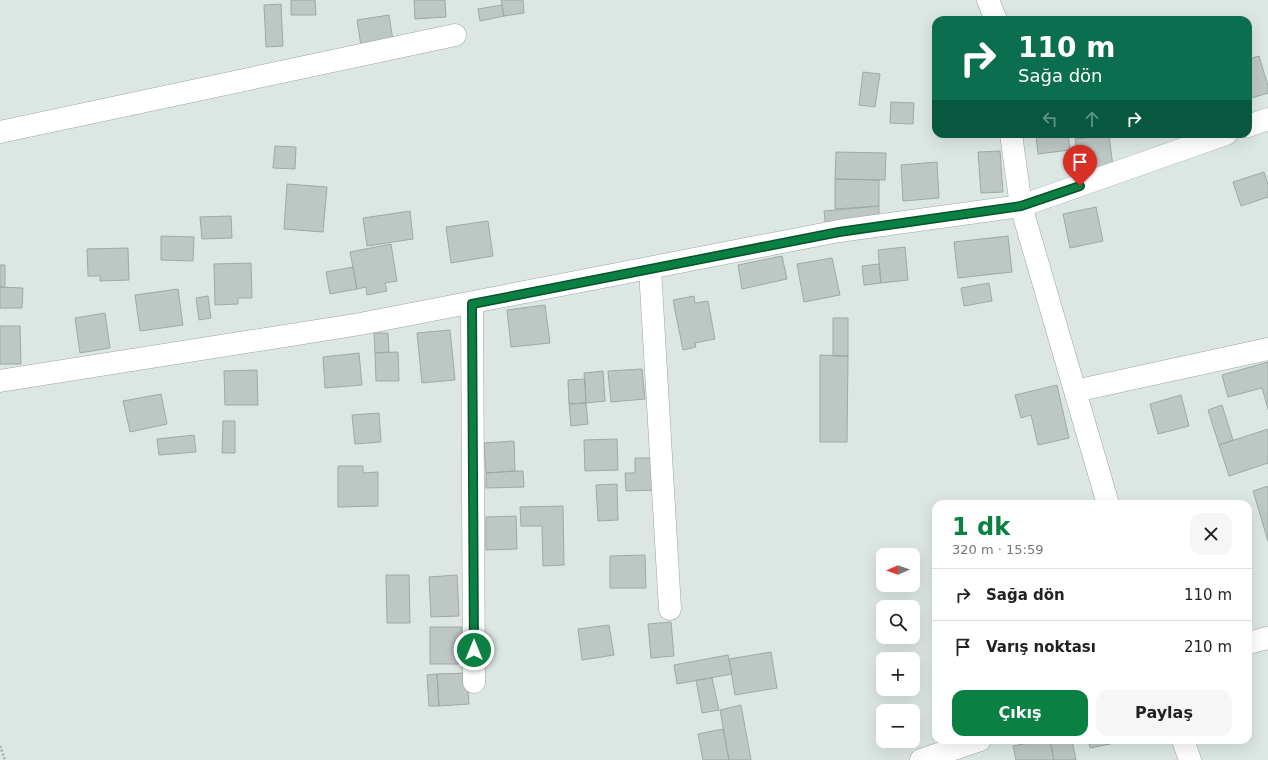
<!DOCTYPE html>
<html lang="tr">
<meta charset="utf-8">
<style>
:root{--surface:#fff;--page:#f6f6f6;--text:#222;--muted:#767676;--line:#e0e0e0;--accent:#0b8043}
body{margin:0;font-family:"DejaVu Sans",sans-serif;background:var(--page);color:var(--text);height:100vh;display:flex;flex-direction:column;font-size:15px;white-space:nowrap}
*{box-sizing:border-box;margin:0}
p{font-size:13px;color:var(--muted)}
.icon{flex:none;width:22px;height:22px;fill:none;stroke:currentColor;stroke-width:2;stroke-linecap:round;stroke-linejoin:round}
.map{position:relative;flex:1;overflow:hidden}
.drawer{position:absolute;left:932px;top:500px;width:320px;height:244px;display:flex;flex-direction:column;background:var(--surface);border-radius:12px;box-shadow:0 4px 16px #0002}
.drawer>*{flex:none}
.guide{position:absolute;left:932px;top:16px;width:320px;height:122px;border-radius:12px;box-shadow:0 4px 16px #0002;background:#0b6e4f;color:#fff;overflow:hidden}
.needle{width:26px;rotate:268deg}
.tools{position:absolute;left:876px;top:548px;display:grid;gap:8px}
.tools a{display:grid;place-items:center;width:44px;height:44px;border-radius:8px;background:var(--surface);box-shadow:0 4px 16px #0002;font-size:20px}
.pin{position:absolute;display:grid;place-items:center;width:34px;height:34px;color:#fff;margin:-41px -17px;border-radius:50% 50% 50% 0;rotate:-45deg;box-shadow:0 0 4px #0007}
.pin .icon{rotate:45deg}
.me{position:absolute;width:44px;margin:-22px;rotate:0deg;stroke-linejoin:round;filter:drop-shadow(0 0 3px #0008)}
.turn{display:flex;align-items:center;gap:14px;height:84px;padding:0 20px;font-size:18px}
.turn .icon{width:52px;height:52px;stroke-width:2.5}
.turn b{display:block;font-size:28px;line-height:34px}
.lanes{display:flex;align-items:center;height:38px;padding:0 20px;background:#0003;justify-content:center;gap:20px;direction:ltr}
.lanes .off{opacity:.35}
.round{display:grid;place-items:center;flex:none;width:42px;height:42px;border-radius:12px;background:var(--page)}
.overview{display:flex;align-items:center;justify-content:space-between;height:68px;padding:0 20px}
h1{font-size:24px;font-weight:700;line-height:30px;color:var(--accent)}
.cta{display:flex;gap:8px;margin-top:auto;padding:8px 20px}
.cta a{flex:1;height:46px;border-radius:12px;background:var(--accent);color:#fff;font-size:16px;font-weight:700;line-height:46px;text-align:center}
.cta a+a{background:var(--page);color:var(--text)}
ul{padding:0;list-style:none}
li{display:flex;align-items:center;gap:12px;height:52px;padding:0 20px;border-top:1px solid var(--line)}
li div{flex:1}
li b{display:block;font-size:15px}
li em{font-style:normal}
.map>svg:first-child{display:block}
</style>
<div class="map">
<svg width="1268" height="760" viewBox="0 0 1268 760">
<rect width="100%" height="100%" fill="#dce7e4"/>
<!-- building -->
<path fill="#bdc7c4" stroke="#9fa9a6" d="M291,0H315L316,15H291Z
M414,0H445L446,17L415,19Z
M501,0H523L524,13L504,16Z
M281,4L283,46L266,47L264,5Z
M502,5L504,16L480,21L478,9Z
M389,15L393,41L361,46L357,20Z
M1259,56L1268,86V93L1248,99V59Z
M863,72L880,74L875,107L859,105Z
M891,102L914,103L913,124L890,123Z
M1054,134H1068L1070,150L1038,154L1036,136Z
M1109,135L1113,167L1079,170L1075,139Z
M275,146L296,147L295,169L273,168Z
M1000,151L1003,192L981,193L978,152Z
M836,152L886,153L885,180L835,179Z
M937,162L939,198L903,201L901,165Z
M1264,172L1268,184V197L1241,206L1233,182Z
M835,179L879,180V206L835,209Z
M287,184L327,187L323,232L284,229Z
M879,206V221L826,229L824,211Z
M1096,207L1103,241L1070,248L1063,214Z
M410,211L413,239L367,246L363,218Z
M231,216L232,238L202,239L200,217Z
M488,221L493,256L451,263L446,227Z
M161,236L194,237L193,261L161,260Z
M1008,236L1012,272L958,278L954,242Z
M391,244L397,281L385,283L387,291L367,295L366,287L357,289L350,252Z
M905,247L908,280L881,283L878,250Z
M128,248L129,280L100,281V276H88L87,249Z
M782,256L787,279L742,289L738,265Z
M832,258L840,295L804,302L797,264Z
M251,263L252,298H238V304L215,305L214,264Z
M879,264L881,283L864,285L862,266Z
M0,265H5V288L0,287Z
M353,267L357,289L330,294L326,272Z
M989,283L992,301L964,306L961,288Z
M0,287L23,288L22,308H0Z
M178,289L183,325L140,331L135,295Z
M208,296L211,318L199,320L196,298Z
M694,296L695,303L708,301L715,339L695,343L696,347L683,350L673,300Z
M545,305L550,343L511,347L507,310Z
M105,313L110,348L80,353L75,318Z
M833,318H848V356H833Z
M0,326H20L21,364H0Z
M450,330L455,380L422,383L417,333Z
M374,333H388L389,352L375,353Z
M398,352L399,381H376L375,353Z
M359,353L362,385L325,388L323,357Z
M820,355L848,356L847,442H820Z
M1268,362V409L1262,388L1228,397L1222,375Z
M642,369L645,399L611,402L608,371Z
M257,370L258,405H225L224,371Z
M603,371L605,401L586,403L584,373Z
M585,379L586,403L569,404L568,380Z
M1057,385L1069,438L1038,445L1031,415L1021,418L1015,395Z
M161,394L167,424L130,432L123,401Z
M1181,395L1189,426L1158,434L1150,404Z
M586,403L588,424L571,426L569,404Z
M1222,405L1233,440L1219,445L1208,410Z
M379,413L381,442L355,444L352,415Z
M223,421H235V453H222Z
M1268,429V463L1229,476L1219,445Z
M194,435L196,452L159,455L157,439Z
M617,439L618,470L585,471L584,440Z
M514,441L515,471L486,473L484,443Z
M635,458H656L657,490L626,491L625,473H635Z
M338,466H363V473L378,472V506L338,507Z
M515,471H523L524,487L486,488V473Z
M617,484L618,520L598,521L596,485Z
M1268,486V541L1253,491Z
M563,506L564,565L543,566L542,526H521L520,507Z
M516,516L517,549L486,550V517Z
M645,555L646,588H610V556Z
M386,575H409L410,623H387Z
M457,575L459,616L431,617L429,577Z
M671,622L674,656L651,658L648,624Z
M609,625L614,655L582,660L578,629Z
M430,627H462L463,664H430Z
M771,652L777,688L735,695L729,659Z
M728,655L732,674L677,684L674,665Z
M467,673L469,704L439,706L437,674Z
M437,674L439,706H429L427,675Z
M712,678L719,710L702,713L696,680Z
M741,705L751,760H729L720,710Z
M723,729L729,760H703L698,734Z
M1044,740H1050L1054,760H1016L1013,746Z
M1050,740H1072L1076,760H1054Z
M1088,740H1125V741L1090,748Z"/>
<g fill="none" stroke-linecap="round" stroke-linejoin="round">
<!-- minor casing -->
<g stroke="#9ba5a2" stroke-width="23">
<path id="minor" d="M988,0L996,20
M1248,126L1268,119
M0,132L455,35
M1011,134L1021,206L1108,504
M650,269L670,609
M472,304L474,682
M0,381L360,324L839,231L1021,206L1226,134
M1075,391L1268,349
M1248,643L1268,638
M1183,740L1190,760
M921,760L980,740"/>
</g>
<!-- path -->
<path stroke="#a3aca9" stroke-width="2.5" stroke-dasharray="2 2" stroke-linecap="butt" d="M0,746L5,760"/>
<!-- minor -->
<use href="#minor" stroke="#fff" stroke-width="22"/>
</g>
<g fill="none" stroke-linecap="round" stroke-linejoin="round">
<!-- route casing -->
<g stroke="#07532c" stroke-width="10">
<path id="route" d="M474,650L472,304L839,232L1021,206L1080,186"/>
</g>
<!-- route -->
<use href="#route" stroke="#0b8043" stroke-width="7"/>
</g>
</svg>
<div class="tools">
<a><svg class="needle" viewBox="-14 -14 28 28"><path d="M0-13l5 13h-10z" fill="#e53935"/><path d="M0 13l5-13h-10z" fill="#767676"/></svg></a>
<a><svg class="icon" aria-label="search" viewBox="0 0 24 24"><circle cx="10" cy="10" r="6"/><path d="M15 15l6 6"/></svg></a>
<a>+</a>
<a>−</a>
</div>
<div class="pin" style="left:1080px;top:186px;background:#d93025"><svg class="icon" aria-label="arrive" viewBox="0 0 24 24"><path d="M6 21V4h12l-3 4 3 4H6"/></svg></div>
<svg class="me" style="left:474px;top:650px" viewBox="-20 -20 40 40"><circle r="17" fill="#0b8043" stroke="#fff" stroke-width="3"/><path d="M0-11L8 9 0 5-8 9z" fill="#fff"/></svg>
<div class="guide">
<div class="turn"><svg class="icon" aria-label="right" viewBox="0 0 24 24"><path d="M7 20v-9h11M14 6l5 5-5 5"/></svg><div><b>110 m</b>Sağa dön</div></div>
<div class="lanes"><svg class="icon off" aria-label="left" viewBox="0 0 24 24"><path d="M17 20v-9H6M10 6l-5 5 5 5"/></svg><svg class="icon off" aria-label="ahead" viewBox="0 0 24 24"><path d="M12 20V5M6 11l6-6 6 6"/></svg><svg class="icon" aria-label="right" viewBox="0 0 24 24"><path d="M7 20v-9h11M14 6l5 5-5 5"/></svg></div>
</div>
<section class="drawer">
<div class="overview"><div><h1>1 dk</h1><p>320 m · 15:59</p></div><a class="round"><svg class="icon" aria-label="close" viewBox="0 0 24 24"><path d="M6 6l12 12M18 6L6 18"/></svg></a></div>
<ul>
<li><svg class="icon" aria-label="right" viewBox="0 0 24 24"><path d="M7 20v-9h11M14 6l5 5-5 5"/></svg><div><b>Sağa dön</b></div><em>110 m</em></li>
<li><svg class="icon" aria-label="arrive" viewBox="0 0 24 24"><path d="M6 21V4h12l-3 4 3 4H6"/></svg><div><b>Varış noktası</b></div><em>210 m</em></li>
</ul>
<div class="cta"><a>Çıkış</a><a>Paylaş</a></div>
</section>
</div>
